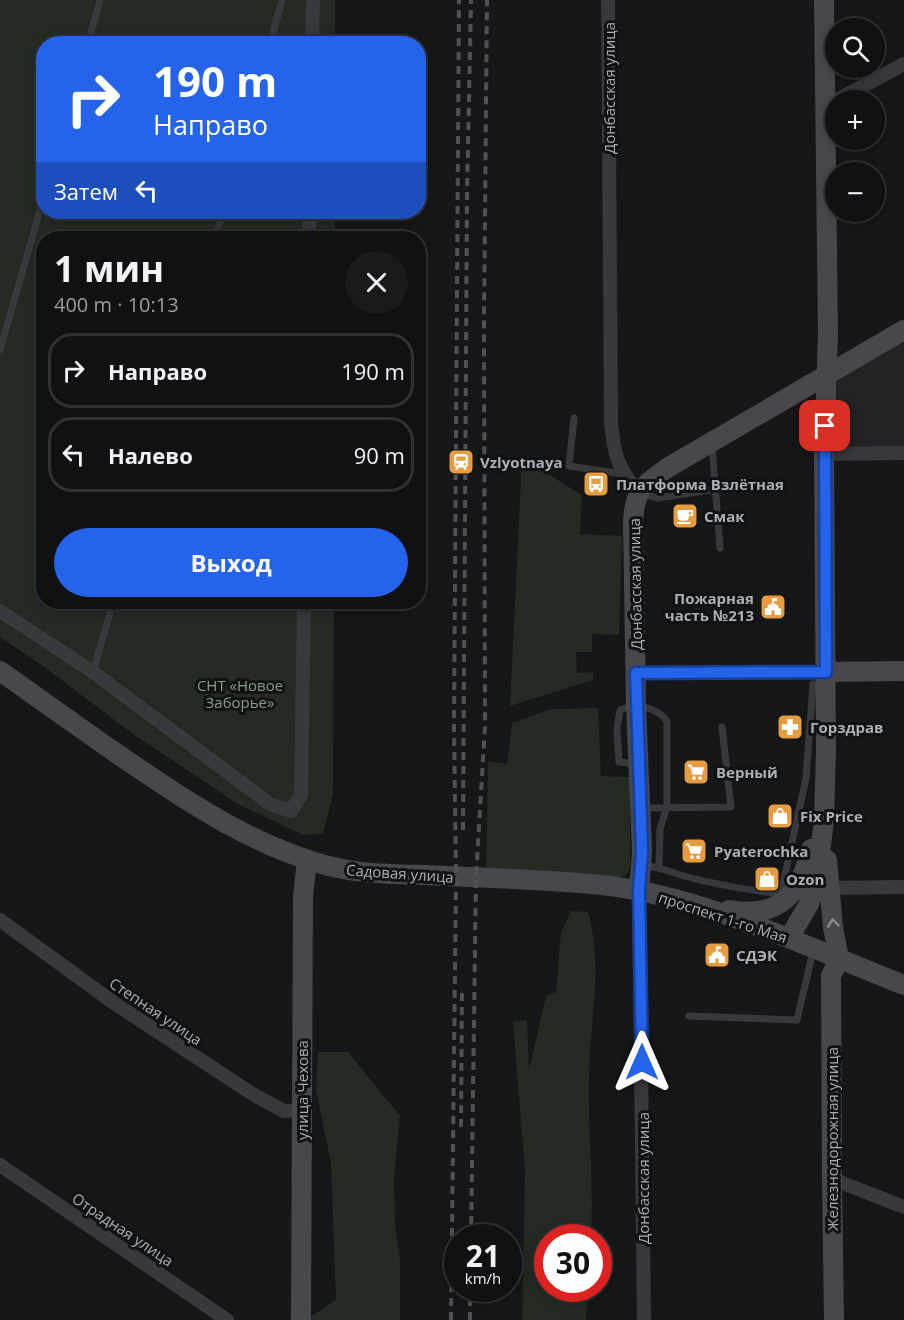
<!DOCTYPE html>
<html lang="ru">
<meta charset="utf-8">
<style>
:root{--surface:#101112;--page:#191a1b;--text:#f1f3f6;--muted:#9c9d9f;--line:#303132;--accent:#2563eb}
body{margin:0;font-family:"Open Sans",sans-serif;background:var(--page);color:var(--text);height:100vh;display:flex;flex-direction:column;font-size:22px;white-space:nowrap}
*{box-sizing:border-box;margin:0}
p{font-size:20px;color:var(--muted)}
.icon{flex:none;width:33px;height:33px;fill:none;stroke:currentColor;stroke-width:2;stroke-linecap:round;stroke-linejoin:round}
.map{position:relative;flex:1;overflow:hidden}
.side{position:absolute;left:36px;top:231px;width:390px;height:378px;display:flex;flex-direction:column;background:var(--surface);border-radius:24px;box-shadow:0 3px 15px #0003,0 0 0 2px var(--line)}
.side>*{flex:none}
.guide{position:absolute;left:36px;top:36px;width:390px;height:183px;border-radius:24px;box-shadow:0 3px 15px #0003,0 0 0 2px var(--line);background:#2563eb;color:#fff;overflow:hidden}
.tools{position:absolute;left:825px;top:18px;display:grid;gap:12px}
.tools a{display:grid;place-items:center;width:60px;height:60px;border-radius:50%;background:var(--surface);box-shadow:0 3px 15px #0003,0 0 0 2px var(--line);font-size:30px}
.speed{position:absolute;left:444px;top:1224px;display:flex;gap:12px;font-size:30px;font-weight:700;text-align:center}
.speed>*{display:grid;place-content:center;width:78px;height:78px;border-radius:50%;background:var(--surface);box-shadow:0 3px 15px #0003,0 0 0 2px var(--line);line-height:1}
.speed small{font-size:15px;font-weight:400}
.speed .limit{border:9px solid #d22;background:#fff;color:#111}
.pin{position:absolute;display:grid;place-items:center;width:51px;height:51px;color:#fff;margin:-26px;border-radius:12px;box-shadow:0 3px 9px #0006}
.me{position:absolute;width:66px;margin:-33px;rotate:0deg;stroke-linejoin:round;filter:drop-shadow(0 0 4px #0008)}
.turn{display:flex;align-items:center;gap:21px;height:126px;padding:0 18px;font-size:27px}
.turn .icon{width:78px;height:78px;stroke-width:2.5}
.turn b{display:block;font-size:42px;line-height:51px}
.then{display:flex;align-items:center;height:57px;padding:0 18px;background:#0003;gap:12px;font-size:22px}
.round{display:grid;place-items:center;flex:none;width:63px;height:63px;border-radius:32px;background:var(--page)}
.summary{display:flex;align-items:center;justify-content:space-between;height:102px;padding:0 18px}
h1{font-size:36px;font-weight:700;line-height:45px}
.action{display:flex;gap:12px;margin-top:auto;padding:12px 18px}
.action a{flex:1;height:69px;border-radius:36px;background:var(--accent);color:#fff;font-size:24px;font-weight:700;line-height:69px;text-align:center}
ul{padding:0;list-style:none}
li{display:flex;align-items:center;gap:18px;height:75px;margin:0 12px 9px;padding:0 6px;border:3px solid var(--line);border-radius:24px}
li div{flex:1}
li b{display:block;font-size:22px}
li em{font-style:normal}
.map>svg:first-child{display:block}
</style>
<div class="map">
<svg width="904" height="1320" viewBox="0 0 904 1320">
<rect width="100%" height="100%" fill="#161718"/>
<!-- built -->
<path fill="#222325" d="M904,339V446L834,449L837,376Z"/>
<!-- green -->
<path fill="#232b23" d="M0,0H335V43L44,44V212H335V238H44V602H334L333,794L323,834L303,835L236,803L133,734L43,666L0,637Z
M522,458L582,495L580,534L622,536L619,635L592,634V652H576L577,673L593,672V680L510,706Z
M598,708L601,776L630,777V867L627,874L617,879L486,874L488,761L507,764L512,723L552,709Z
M571,911L588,912C604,968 589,1024 589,1081C588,1133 594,1185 591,1237L548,1238V1288L588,1289L586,1320H522L525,1172L513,1022L527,1020L529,1070L546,996L556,992L561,932Z
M318,1052H348L400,1116L394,1177L395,1225L400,1261V1320H310V1317L336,1300L331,1163L316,1090Z"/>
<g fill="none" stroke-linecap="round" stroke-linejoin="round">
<!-- lane -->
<path stroke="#38393d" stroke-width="7" d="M88,44L100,0
M270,44L282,0
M215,238L223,212
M0,350L44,196
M574,418L569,466L623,474
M712,445L720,548
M642,494L658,498L716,489
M93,672L113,602
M636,673L823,672
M635,764L619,762L617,729L620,710C624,709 630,706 635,706C645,705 662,713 667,721V806L660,829L659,867
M643,808L731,807L722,727
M644,865C659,867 670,872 684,876C713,884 743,889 772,893L783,884L806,778L813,684
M689,1016L797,1020L813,951"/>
<!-- street -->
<path stroke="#38393d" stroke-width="14" d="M608,0L611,422C614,455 617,466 638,493
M312,44L313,0
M837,100L904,64
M309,238L310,212
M824,454L904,453
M0,611L93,672L270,804L291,811L301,795L304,602
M822,888L904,887
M639,892L644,1320
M0,920L114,1003L254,1095L284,1111L302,1110
M0,1165L227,1320
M832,1179L904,1207"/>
<!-- secondary -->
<path stroke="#46484d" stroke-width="20" d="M0,671C47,704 93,738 141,770C197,808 252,843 318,863C353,874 389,874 425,875C484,878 543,879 602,885C703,896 809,948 904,985
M826,672L904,671
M827,860L833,927L839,959
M639,892L642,851L636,705L633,523C634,491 643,486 667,468L904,330
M729,910C779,919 800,895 811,849
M789,938L809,904L817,878L824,820L826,751L824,454L828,334L824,0
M301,1320L303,896L307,860
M834,1320L832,1179L831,976L839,959"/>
<!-- rail -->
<path stroke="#4f5156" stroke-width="4" stroke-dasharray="8 6" stroke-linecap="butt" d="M463,830L467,197L471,0
M461,1127L462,989
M471,1238L476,878L485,726L484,321L487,0
M451,1320L456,877L454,727L459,0
M470,1320V1288"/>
</g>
<!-- one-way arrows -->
<defs><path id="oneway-chevron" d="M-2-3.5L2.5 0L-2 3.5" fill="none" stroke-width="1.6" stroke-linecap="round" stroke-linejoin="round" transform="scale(1.5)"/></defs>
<use stroke="#868b92" href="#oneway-chevron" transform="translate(833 923) rotate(-96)"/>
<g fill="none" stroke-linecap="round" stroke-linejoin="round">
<!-- route casing -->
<g stroke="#184099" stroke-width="15">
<path id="route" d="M642,1062L639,891L642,851L636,673L826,672L825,426"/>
</g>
<!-- route -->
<use href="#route" stroke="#2563eb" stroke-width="10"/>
</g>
<!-- icons -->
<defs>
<g id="station-square" transform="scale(1.35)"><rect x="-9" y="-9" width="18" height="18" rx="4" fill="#e69c40" stroke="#111213"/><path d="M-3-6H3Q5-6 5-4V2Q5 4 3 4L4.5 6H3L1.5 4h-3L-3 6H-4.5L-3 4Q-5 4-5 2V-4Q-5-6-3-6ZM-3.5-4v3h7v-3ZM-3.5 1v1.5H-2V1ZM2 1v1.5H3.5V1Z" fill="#fff"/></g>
<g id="bus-square" transform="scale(1.35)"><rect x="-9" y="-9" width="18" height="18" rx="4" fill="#e69c40" stroke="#111213"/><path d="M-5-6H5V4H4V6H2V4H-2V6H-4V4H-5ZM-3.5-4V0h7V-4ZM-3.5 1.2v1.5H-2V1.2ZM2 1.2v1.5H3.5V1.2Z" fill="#fff"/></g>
<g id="cafe-square" transform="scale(1.35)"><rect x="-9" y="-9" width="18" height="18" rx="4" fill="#e69c40" stroke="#111213"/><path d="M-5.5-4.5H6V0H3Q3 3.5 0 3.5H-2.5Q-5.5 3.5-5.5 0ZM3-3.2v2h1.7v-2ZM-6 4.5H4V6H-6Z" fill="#fff"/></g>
<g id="civic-square" transform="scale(1.35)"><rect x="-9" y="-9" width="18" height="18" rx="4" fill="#e69c40" stroke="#111213"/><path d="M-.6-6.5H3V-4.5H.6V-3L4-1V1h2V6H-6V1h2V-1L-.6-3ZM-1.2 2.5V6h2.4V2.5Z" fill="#fff"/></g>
<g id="pharmacy-square" transform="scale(1.35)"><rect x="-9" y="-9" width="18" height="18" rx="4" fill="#e69c40" stroke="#111213"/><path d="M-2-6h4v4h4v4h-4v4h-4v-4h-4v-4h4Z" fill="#fff"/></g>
<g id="supermarket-square" transform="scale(1.35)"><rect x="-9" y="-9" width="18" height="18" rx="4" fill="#e69c40" stroke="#111213"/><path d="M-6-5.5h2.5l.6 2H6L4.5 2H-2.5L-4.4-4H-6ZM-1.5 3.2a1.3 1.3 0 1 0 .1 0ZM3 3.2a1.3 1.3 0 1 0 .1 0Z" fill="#fff"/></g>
<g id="shop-square" transform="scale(1.35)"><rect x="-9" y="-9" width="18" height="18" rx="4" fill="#e69c40" stroke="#111213"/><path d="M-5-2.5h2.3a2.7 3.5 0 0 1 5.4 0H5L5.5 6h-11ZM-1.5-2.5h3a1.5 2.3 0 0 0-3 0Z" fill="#fff"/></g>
</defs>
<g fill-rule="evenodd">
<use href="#station-square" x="461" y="462"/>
<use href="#bus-square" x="596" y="484"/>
<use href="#cafe-square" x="685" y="516"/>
<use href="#civic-square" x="773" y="607"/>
<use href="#pharmacy-square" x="790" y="727"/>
<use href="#supermarket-square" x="696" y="772"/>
<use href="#shop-square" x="780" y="816"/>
<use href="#supermarket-square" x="694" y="851"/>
<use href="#shop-square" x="767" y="879"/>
<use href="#civic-square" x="717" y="955"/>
</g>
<g text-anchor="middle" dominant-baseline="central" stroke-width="6" stroke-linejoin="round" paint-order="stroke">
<!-- street labels -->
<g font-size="15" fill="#a9afb7" stroke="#111213">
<text transform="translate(609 88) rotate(-90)">Донбасская улица</text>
<text transform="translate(635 584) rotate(-91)">Донбасская улица</text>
<text transform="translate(400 873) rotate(4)">Садовая улица</text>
<text transform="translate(723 917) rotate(18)">проспект 1-го Мая</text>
<text transform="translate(156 1011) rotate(34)">Степная улица</text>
<text transform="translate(302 1090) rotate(-90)">улица Чехова</text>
<text transform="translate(832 1139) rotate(-90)">Железнодорожная улица</text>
<text transform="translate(643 1178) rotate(-90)">Донбасская улица</text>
<text transform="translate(123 1229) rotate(34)">Отрадная улица</text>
</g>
<!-- poi labels -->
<g font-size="15" font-weight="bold" fill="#a9afb7" stroke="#111213" text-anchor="start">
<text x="480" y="462">Vzlyotnaya</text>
<text x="616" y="484">Платформа Взлётная</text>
<text x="704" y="516">Смак</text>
<text x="754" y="598" text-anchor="end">Пожарная<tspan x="754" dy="17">часть №213</tspan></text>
<text x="810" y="727">Горздрав</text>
<text x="716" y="772">Верный</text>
<text x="800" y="816">Fix Price</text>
<text x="714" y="851">Pyaterochka</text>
<text x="786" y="879">Ozon</text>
<text x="736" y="955">СДЭК</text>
</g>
<!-- park labels -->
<g font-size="15" fill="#83a182" stroke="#111213">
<text x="240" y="685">СНТ «Новое<tspan x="240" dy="17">Заборье»</tspan></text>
</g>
</g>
</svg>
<div class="tools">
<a><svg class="icon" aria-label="search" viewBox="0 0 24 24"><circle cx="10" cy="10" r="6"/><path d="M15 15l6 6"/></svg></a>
<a>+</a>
<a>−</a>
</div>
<div class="speed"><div>21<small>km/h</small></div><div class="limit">30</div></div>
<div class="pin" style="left:825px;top:426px;background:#d93025"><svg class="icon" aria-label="arrive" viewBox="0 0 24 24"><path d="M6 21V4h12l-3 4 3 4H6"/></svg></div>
<svg class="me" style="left:642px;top:1062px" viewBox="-20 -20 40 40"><path d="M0-17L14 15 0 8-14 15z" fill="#2563eb" stroke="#fff" stroke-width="4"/></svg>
<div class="guide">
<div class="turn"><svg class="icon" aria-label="right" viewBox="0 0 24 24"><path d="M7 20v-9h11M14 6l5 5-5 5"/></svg><div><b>190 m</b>Направо</div></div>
<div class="then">Затем<svg class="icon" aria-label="left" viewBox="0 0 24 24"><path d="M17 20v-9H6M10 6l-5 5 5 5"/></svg></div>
</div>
<section class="side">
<div class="summary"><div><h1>1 мин</h1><p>400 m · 10:13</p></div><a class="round"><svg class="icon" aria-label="close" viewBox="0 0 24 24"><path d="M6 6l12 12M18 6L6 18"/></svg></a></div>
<ul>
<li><svg class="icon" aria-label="right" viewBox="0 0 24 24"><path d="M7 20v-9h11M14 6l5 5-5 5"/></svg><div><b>Направо</b></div><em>190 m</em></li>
<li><svg class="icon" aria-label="left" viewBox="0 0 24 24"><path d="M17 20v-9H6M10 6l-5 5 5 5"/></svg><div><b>Налево</b></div><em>90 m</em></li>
</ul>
<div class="action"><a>Выход</a></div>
</section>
</div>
